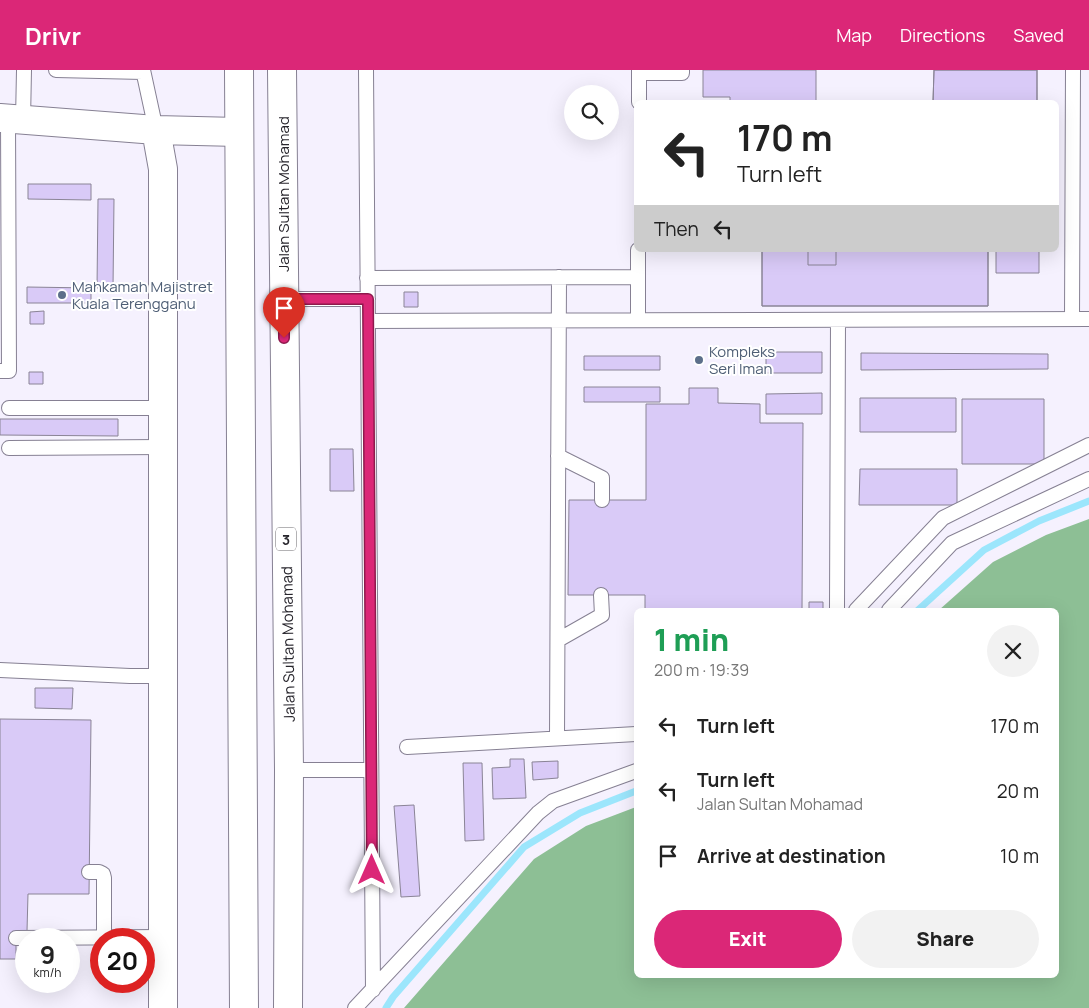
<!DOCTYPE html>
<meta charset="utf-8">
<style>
:root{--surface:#fff;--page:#f2f2f2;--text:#222;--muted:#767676;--accent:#db2777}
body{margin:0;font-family:Manrope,sans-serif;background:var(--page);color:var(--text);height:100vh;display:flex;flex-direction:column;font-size:19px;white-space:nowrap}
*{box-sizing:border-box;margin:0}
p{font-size:16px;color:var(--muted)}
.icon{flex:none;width:28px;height:28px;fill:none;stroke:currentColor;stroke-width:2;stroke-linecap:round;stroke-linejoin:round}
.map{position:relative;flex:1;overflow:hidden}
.details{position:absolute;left:634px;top:538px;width:425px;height:370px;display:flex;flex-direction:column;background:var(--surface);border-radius:8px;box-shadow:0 5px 20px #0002}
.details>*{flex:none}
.banner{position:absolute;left:634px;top:30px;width:425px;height:152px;border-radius:8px;box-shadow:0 5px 20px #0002;background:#fff;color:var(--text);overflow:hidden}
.buttons{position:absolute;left:564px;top:15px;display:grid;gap:10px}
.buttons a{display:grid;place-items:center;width:55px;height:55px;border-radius:50%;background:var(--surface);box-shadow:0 5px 20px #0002;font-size:25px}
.speed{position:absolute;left:15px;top:858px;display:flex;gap:10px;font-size:25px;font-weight:700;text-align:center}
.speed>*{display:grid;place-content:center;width:65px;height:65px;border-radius:50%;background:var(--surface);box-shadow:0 5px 20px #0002;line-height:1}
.speed small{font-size:12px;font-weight:400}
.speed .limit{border:8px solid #d22;background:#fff;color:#111}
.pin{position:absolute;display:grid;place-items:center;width:42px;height:42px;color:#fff;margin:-51px -21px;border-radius:50% 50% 50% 0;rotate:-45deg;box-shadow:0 0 5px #0007}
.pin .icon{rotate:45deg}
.me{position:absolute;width:55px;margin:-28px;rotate:0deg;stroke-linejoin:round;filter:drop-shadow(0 0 4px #0008)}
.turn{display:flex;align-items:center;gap:18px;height:105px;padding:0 20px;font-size:22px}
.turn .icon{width:65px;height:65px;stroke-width:2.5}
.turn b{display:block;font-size:35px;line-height:42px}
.then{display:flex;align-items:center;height:48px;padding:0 20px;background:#0003;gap:10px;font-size:19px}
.round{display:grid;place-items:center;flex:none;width:52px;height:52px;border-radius:26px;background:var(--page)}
.summary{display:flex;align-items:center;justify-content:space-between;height:85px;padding:0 20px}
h1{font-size:30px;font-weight:800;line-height:38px;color:#1e9e55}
.primary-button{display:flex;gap:10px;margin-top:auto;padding:10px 20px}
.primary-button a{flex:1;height:58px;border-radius:30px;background:var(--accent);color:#fff;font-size:20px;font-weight:800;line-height:58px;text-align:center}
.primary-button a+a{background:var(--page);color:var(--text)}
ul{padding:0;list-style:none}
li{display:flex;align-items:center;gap:15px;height:65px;padding:0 20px}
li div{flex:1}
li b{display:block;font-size:19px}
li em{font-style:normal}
header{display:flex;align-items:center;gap:30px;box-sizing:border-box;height:70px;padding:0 25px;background:var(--accent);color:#fff}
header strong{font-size:24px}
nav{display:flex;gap:28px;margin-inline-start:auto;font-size:18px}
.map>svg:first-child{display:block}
</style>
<header>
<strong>Drivr</strong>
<nav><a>Map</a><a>Directions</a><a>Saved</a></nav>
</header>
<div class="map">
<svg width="1089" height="938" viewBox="0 0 1089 938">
<rect width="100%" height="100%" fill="#f5f1fe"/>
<!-- forest -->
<path fill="#8dbf95" d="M1089,449V938H404L534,789L586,756L636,737V905H1056V540H939L993,492L1046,465Z"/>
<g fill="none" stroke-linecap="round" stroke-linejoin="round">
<!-- stream -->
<path stroke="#9ce6fc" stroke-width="7" d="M918,540L984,480L1039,451L1089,431
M386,938L393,927L524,777L580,743L636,721"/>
</g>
<!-- building -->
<path fill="#d9caf7" stroke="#8a8496" d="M703,0H816V32H730V27H703Z
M934,0H1037V32H933Z
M934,0H1037V32H933Z
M28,114H91V130L28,129Z
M98,129H114L113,218H97Z
M762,180H808V195H836V180H988V236H762Z
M762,180H988V236H762Z
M996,180H1039V203H996Z
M27,217L91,218V233H27Z
M404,222H418V237H404Z
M44,241V254H30V242Z
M766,282H822V303H766Z
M861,283L1048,284V299L861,300Z
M584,286H660V300H584Z
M29,302H43V314H29Z
M584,317H660V332H584Z
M689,318H718V333L760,334V353H803L802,540H645V525H568L569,430H646V334H689Z
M822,323V344H766V324Z
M860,328H956V362H860Z
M962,329H1044V394H962Z
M0,349H118V366L0,365Z
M330,379H353L354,421H330Z
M860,399H957V435H859Z
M809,532H823V540H809Z
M35,618H73L72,639L35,638Z
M0,649L91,650L89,824H28L27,861H16V889H0Z
M510,689H524L526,728L493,729L492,698L510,697Z
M558,691V708L533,710L532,692Z
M463,693H482L484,770L465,771Z
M414,735L420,826L401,827L394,736Z"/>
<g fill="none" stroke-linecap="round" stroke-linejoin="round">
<!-- lane casing -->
<g stroke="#868093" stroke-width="16">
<path id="lane" d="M56,0L143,2
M143,0L156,60
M366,0L373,920
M639,3H682V0
M639,32V0
M23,50L24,0
M367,208L638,207
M284,229H368
M1072,249L1073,0
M638,250V180
M368,251L1089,249
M0,301H9L8,49
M9,338H163
M9,378L163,377
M558,386L602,408V430
M837,540L838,250
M856,540L943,448L1089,375
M889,540L952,473L1089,409
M558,570L602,545L601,525
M0,600L130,606H163
M557,668L559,207
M407,677L636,664
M289,700H371
M89,802H99L103,804L104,808V867
M16,868L163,867
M355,938L538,743L553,731L636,701"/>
</g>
<!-- street casing -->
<g stroke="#868093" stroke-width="30">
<path id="street" d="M0,48L156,60L238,62
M156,60L163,99V938"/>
</g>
<!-- highway casing -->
<g stroke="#868093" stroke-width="30">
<path id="highway" d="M239,0L244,938
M282,0L289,700L288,938"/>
</g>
<!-- lane -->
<use href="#lane" stroke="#fff" stroke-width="14"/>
<!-- street -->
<use href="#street" stroke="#fff" stroke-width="28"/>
<!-- highway -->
<use href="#highway" stroke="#fff" stroke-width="28"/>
</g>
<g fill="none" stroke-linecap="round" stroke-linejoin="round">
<!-- route casing -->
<g stroke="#8e194d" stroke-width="12">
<path id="route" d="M284,268V229H368L372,800"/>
</g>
<!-- route -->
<use href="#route" stroke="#db2777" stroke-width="9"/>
</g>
<!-- markers -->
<g fill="#5c6f8a" stroke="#fff" stroke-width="2">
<circle cx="62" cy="225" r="5"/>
<circle cx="699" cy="290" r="5"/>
</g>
<g text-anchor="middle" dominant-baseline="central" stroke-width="4" stroke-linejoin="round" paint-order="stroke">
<!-- shield labels -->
<rect fill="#fff" stroke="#68666b" stroke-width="1" x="276" y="457.5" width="20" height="23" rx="4"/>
<g font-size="14" font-weight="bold" fill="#27252c">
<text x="286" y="469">3</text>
</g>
<!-- street labels -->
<g font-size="15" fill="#27252c" stroke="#fff">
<text transform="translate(283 124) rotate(-90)">Jalan Sultan Mohamad</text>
<text transform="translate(288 574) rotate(-91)">Jalan Sultan Mohamad</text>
</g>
<!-- service labels -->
<g font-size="15" fill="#4e5e75" stroke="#fff" text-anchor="start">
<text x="72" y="216">Mahkamah Majistret<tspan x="72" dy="17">Kuala Terengganu</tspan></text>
<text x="709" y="281">Kompleks<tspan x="709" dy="17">Seri Iman</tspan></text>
</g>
</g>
</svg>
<div class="buttons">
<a><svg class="icon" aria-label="search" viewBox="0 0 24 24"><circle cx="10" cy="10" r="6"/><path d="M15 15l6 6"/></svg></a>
</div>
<div class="speed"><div>9<small>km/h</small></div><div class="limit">20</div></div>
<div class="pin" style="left:284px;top:268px;background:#d93025"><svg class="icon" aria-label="arrive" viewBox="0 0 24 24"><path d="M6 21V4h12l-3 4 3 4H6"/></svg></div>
<svg class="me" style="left:372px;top:800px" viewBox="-20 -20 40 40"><path d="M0-17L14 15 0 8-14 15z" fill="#db2777" stroke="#fff" stroke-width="4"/></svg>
<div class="banner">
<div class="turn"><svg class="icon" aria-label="left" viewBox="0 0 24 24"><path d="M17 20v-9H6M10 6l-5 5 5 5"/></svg><div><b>170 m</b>Turn left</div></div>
<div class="then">Then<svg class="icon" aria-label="left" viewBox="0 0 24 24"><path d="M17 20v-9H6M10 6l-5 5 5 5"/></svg></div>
</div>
<section class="details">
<div class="summary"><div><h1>1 min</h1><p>200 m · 19:39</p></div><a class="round"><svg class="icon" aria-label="close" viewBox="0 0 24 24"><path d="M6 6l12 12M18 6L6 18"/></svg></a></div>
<ul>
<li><svg class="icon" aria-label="left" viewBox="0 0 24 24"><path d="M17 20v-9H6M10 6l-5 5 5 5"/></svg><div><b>Turn left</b></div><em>170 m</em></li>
<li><svg class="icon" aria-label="left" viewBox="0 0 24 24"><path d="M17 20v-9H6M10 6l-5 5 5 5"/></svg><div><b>Turn left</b><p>Jalan Sultan Mohamad</p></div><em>20 m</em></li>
<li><svg class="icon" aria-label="arrive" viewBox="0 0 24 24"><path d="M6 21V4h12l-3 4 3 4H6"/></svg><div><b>Arrive at destination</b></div><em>10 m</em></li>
</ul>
<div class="primary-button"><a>Exit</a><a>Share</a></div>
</section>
</div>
